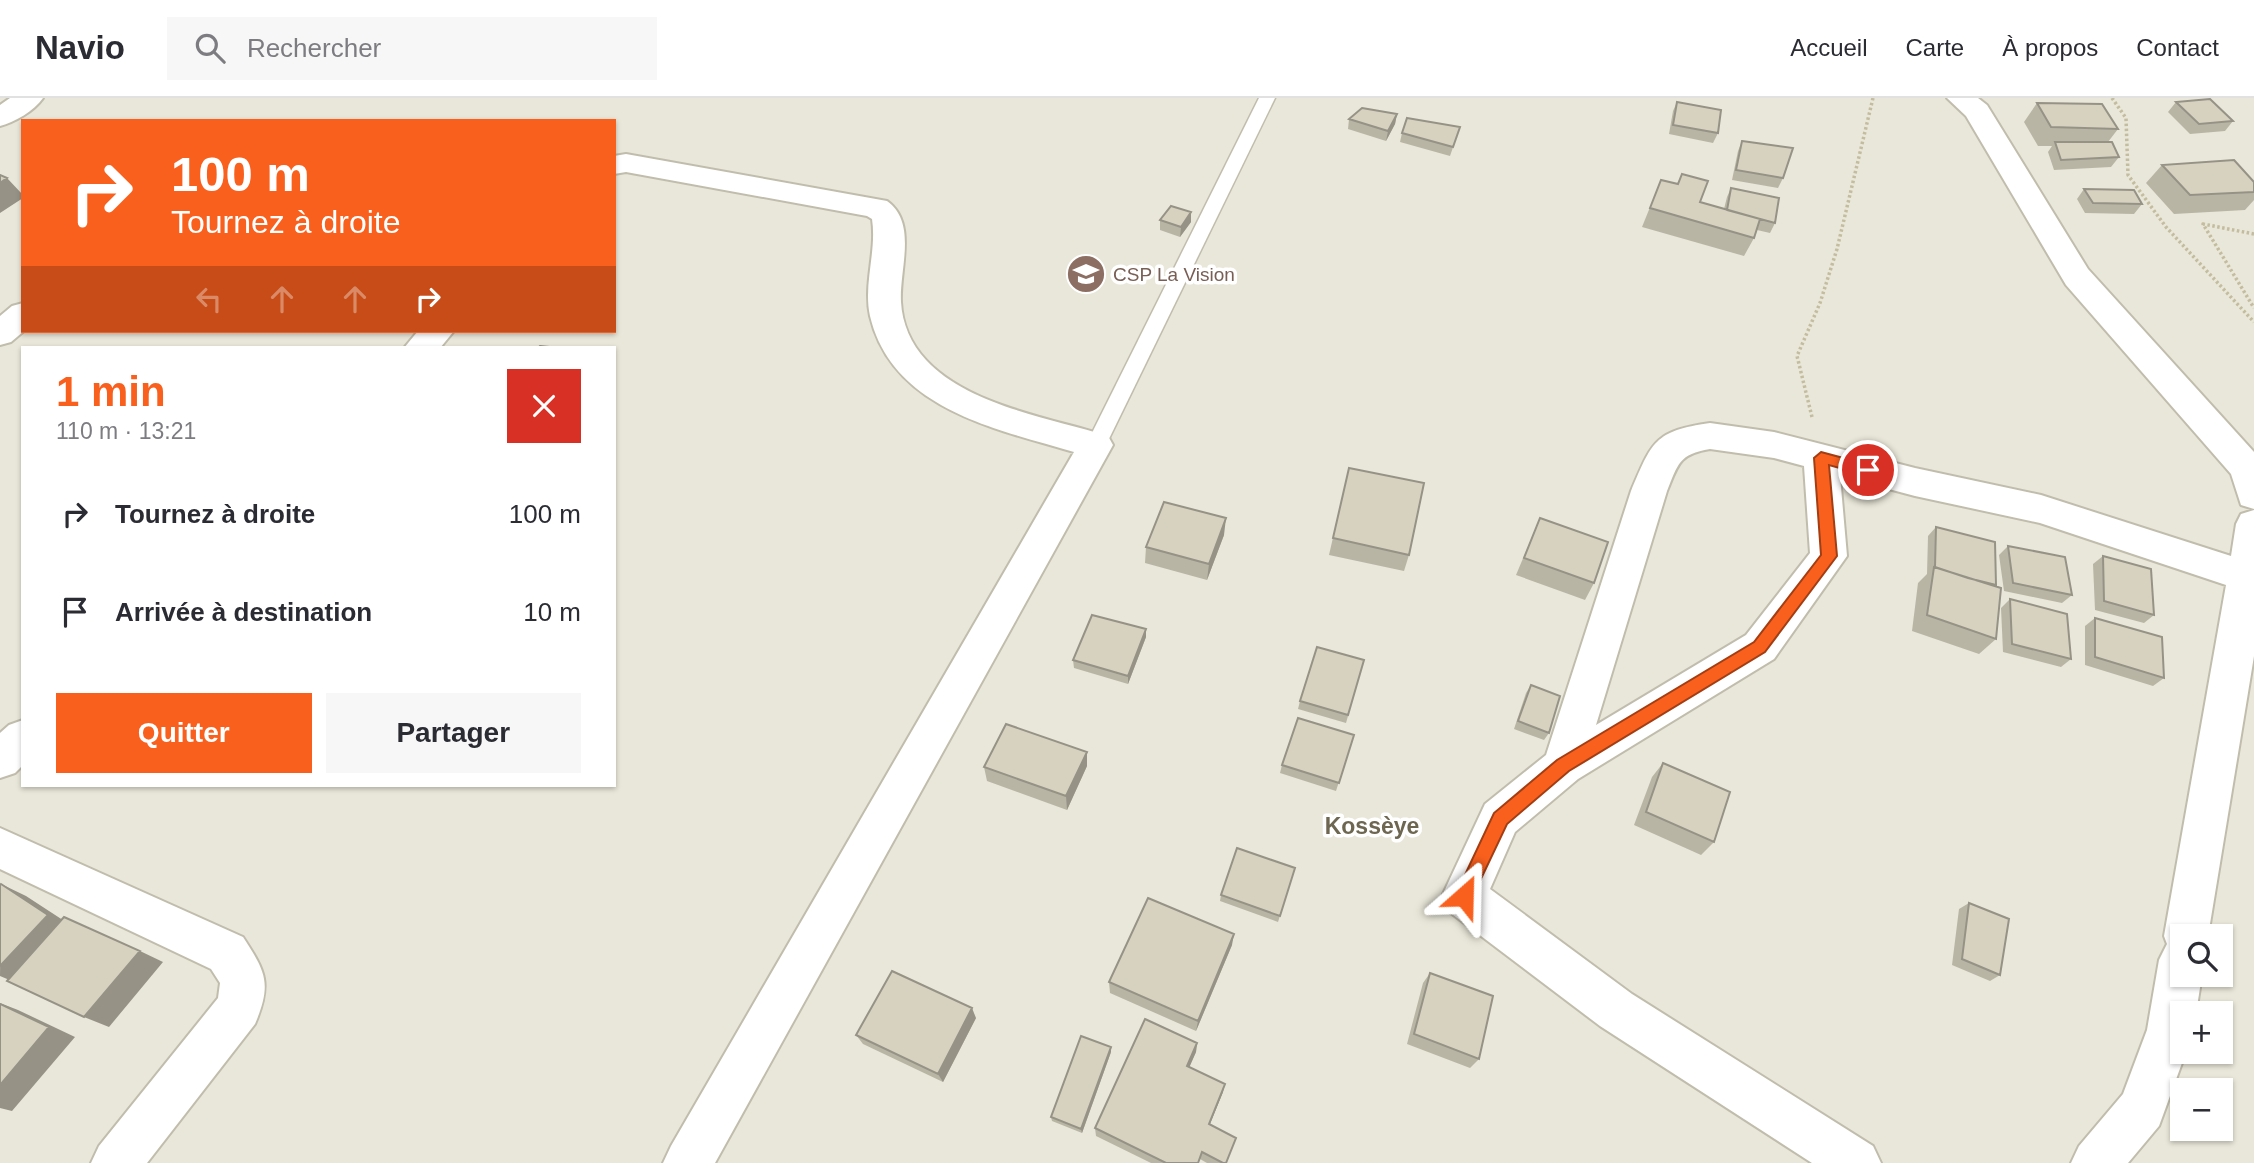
<!DOCTYPE html>
<html lang="fr">
<meta charset="utf-8">
<style>
:root{--surface:#fff;--page:#f7f7f7;--text:#2b2b33;--muted:#7c7c81;--line:#e1e1e2;--accent:#fa601d}
body{margin:0;font-family:Helvetica,sans-serif;background:var(--page);color:var(--text);height:100vh;display:flex;flex-direction:column;font-size:26px;white-space:nowrap}
*{box-sizing:border-box;margin:0}
p{font-size:23px;color:var(--muted)}
.icon{flex:none;width:38px;height:38px;fill:none;stroke:currentColor;stroke-width:2;stroke-linecap:round;stroke-linejoin:round}
.map{position:relative;flex:1;overflow:hidden}
.panel{position:absolute;left:21px;top:248px;width:595px;height:441px;display:flex;flex-direction:column;background:var(--surface);border-radius:0px;box-shadow:0 2px 5px #0004}
.panel>*{flex:none}
.banner{position:absolute;left:21px;top:21px;width:595px;height:214px;border-radius:0px;box-shadow:0 2px 5px #0004;background:#fa601d;color:#fff;overflow:hidden}
.buttons{position:absolute;left:2170px;top:826px;display:grid;gap:14px}
.buttons a{display:grid;place-items:center;width:63px;height:63px;border-radius:0px;background:var(--surface);box-shadow:0 2px 5px #0004;font-size:35px}
.pin{position:absolute;display:grid;place-items:center;width:60px;height:60px;color:#fff;margin:-30px;border:4px solid #fff;border-radius:50%;box-shadow:0 2px 7px #0007}
.me{position:absolute;width:77px;margin:-38px;rotate:25deg;stroke-linejoin:round;filter:drop-shadow(0 0 5px #0008)}
.turn{display:flex;align-items:center;gap:24px;height:147px;padding:0 35px;font-size:32px}
.turn .icon{width:91px;height:91px;stroke-width:2.5}
.turn b{display:block;font-size:49px;line-height:60px}
.lanes{display:flex;align-items:center;height:66px;padding:0 35px;background:#0003;justify-content:center;gap:35px;direction:ltr}
.lanes .off{opacity:.35}
.round{display:grid;place-items:center;flex:none;width:74px;height:74px;border-radius:0px;background:var(--page)}
.head{display:flex;align-items:center;justify-content:space-between;height:119px;padding:0 35px}
h1{font-size:42px;font-weight:700;line-height:52px;color:var(--accent)}
.button{display:flex;gap:14px;margin-top:auto;padding:14px 35px}
.button a{flex:1;height:80px;border-radius:0px;background:var(--accent);color:#fff;font-size:28px;font-weight:700;line-height:80px;text-align:center}
.button a+a{background:var(--page);color:var(--text)}
ul{padding:0;list-style:none}
li{display:flex;align-items:center;gap:21px;height:98px;padding:0 35px}
li div{flex:1}
li b{display:block;font-size:26px}
li em{font-style:normal}
header{display:flex;align-items:center;gap:42px;box-sizing:border-box;height:98px;padding:0 35px;background:var(--surface);border-bottom:2px solid var(--line)}
header strong{font-size:33px}
nav{display:flex;gap:38px;margin-inline-start:auto;font-size:24px}
.search{width:490px;height:63px;background:var(--page);display:flex;align-items:center;gap:18px;box-sizing:border-box;padding:0 24px;border-radius:0px;color:var(--muted);font-size:26px}
.map>svg:first-child{display:block}
</style>
<header>
<strong>Navio</strong>
<div class="search"><svg class="icon" aria-label="search" viewBox="0 0 24 24"><circle cx="10" cy="10" r="6"/><path d="M15 15l6 6"/></svg>Rechercher</div>
<nav><a>Accueil</a><a>Carte</a><a>À propos</a><a>Contact</a></nav>
</header>
<div class="map">
<svg width="2254" height="1065" viewBox="0 0 2254 1065">
<rect width="100%" height="100%" fill="#f5f4eb"/>
<!-- residential -->
<path fill="#e9e7d9" fill-rule="evenodd" d="M0,0H2254V1065H0ZM23,23H614V233H23ZM23,250H614V688H23ZM2182,838H2221V877H2182ZM2182,915H2221V954H2182ZM2182,992H2221V1031H2182Z"/>
<g fill="none" stroke-linecap="round" stroke-linejoin="round">
<!-- service casing -->
<g stroke="#c1bdad" stroke-width="3">
<path id="service" d="M1259,0H1275L1106,347L1103,352L1096,355L1089,352L1086,347Z"/>
</g>
<!-- minor casing -->
<g stroke="#c1bdad" stroke-width="4">
<path id="minor" d="M10,0H43C34,13 15,24 0,28V7Z
M1947,0H1978L1987,7L2088,171L2254,354V411L2241,407L2231,376L2066,187L1966,18Z
M626,56L887,103C918,125 899,172 901,204C902,225 911,246 926,262C969,308 1051,320 1108,338L1113,347L715,1065H663L671,1048L1074,354C996,331 892,311 870,218C863,186 877,153 872,121L867,118L626,74L614,76V58Z
M23,205L24,233L11,244L0,247V218L12,208Z
M418,233H454L440,250H404Z
M1710,325L1774,334L1915,370L2041,397L2231,458L2236,426L2241,416L2254,412V558L2208,838H2182V877H2202L2196,915H2182V954H2186L2159,1028L2128,1065H2071L2079,1048L2123,996L2147,932L2159,862L2167,846L2164,838L2226,487L2040,425L1915,398L1840,378L1847,458L1774,561L1578,681L1515,734L1490,791L1632,896L1873,1048L1881,1065H1812L1600,928L1448,813L1442,798L1485,706L1546,657L1631,393C1652,344 1654,333 1710,325ZM1710,351L1774,360L1804,368L1810,455L1746,537L1596,627L1667,393C1678,366 1679,356 1710,351Z
M23,622V667L15,675L0,680V635L9,627Z
M0,730L243,839C266,874 272,886 255,926L147,1065H91L99,1048L218,900L220,885L211,871L0,771Z"/>
</g>
<!-- path -->
<path stroke="#c3bc9e" stroke-width="3.5" stroke-dasharray="2.5 2.5" stroke-linecap="butt" d="M2112,0L2126,20L2128,77L2166,129L2254,224
M2254,136L2203,126L2254,210
M1812,319L1797,258L1820,205L1837,151L1873,0"/>
<!-- service -->
<use href="#service" fill="#fff" fill-rule="evenodd"/>
<!-- minor -->
<use href="#minor" fill="#fff" fill-rule="evenodd"/>
</g>
<!-- wall -->
<path fill="#b9b5a5" d="M1677,4L1718,35L1713,45L1669,36L1673,13Z
M2176,4L2233,23L2225,33L2190,36L2168,14Z
M2037,5L2118,31L2108,44L2119,59L2111,69L2054,72L2048,54L2052,48H2038L2024,24Z
M1397,16L1395,26L1386,43L1348,31L1349,21Z
M1460,29L1450,58L1400,44L1402,35Z
M1742,43L1783,80L1778,90L1732,82L1738,53Z
M2162,67L2254,84V102L2245,112L2174,116L2146,85Z
M1682,76L1700,104L1724,111L1727,99L1731,90L1775,125L1770,135L1757,132L1754,140L1744,158L1642,129L1661,82L1677,86Z
M2084,91L2142,106L2134,116L2085,115L2077,101Z
M1191,114V124L1180,139L1160,132V122Z
M1349,370L1409,457L1404,473L1329,457Z
M1540,420L1594,485L1585,502L1516,477Z
M1936,429L1996,487L1995,488L1996,541L1979,556L1912,533L1918,485L1927,476L1928,438Z
M1224,437L1207,482L1145,465L1146,449Z
M2008,448L2072,497L2062,505L2004,493L1999,457Z
M2103,458L2154,517L2144,525L2095,512L2093,466Z
M2010,501L2071,561L2061,569L2003,554L2001,510Z
M2095,520L2164,580L2153,588L2085,567V528Z
M1146,531V539L1128,586L1074,570L1073,562Z
M1364,562L1346,625L1298,611L1300,603Z
M1531,587L1549,635L1544,642L1514,631L1526,595Z
M1354,637L1336,693L1280,675L1282,667Z
M1087,654V668L1067,712L987,683L984,669Z
M1663,665L1714,744L1701,757L1634,727L1652,679Z
M1295,770L1278,824L1220,803L1221,797Z
M1969,805L2000,877L1990,883L1952,867L1959,811Z
M1232,847L1196,933L1110,895L1109,884Z
M1430,875L1479,961L1470,970L1407,946L1423,885Z
M976,920L943,984L863,946L856,937Z
M1197,945L1196,954L1189,969L1223,994L1210,1026L1226,1065H1207L1200,1061L1198,1065H1151L1096,1038L1095,1030Z
M1111,954L1082,1035L1052,1023L1051,1019Z"/>
<!-- shaded-wall -->
<path fill="#969386" d="M1397,16L1395,26L1386,43L1388,33Z
M7,80L23,97V100L0,115V85Z
M1191,114V124L1180,139L1181,129Z
M1226,420L1224,437L1207,482L1209,466Z
M1146,531V539L1128,586V578Z
M1087,654V668L1067,712L1066,698Z
M1,786L26,798L72,828L19,886L0,878Z
M1234,836L1232,847L1196,933L1198,923Z
M140,853L163,864L109,929L84,919Z
M0,905L18,912L75,939L12,1013L0,1010Z
M972,910L976,920L943,984L938,976Z
M1197,945L1196,954L1186,977L1187,968Z
M1111,949V954L1082,1035L1081,1031Z
M1225,986L1223,994L1207,1033L1209,1026Z"/>
<!-- building -->
<path fill="#d7d2c0" stroke="#969386" stroke-width="2" d="M2210,1L2233,23L2199,26L2176,4Z
M1677,4L1721,12L1718,35L1673,27Z
M2037,5L2102,6L2118,31L2051,29Z
M1362,10L1397,16L1388,33L1349,21Z
M1407,20L1460,29L1453,49L1402,35Z
M1742,43L1793,50L1783,80L1736,72Z
M2055,44H2112L2119,59L2061,62Z
M2234,62L2254,84V94L2190,97L2162,67Z
M1682,76L1708,83L1700,104L1760,121L1754,140L1650,110L1661,82L1678,86Z
M0,77L7,80L0,85Z
M1731,90L1779,100L1775,125L1727,112Z
M2084,91L2134,92L2142,106L2093,105Z
M1171,108L1191,114L1181,129L1160,122Z
M540,248L559,250H538Z
M1349,370L1424,385L1409,457L1333,440Z
M1164,404L1226,420L1209,466L1146,449Z
M1540,420L1608,444L1594,485L1524,460Z
M1936,429L1995,444L1996,487L1968,480L1935,469Z
M2008,448L2065,459L2072,497L2013,485Z
M2103,458L2151,471L2154,517L2104,503Z
M1934,469L2001,490L1996,541L1927,517Z
M2010,501L2067,516L2071,561L2012,546Z
M1092,517L1146,531L1128,578L1073,562Z
M2095,520L2162,539L2164,580L2095,559Z
M1317,549L1364,562L1348,617L1300,603Z
M1531,587L1560,598L1549,635L1518,623Z
M1298,620L1354,637L1339,685L1282,667Z
M1006,626L1087,654L1066,698L984,669Z
M1663,665L1730,694L1714,744L1646,714Z
M1237,750L1295,770L1280,818L1221,797Z
M1,786L48,817L0,868V787Z
M1148,800L1234,836L1198,923L1109,884Z
M1969,805L2009,821L2000,877L1962,861Z
M64,819L140,853L84,919L7,883Z
M892,873L972,910L938,976L856,937Z
M1430,875L1493,898L1479,961L1414,936Z
M0,906L49,929L0,987Z
M1145,921L1197,945L1187,968L1225,986L1209,1026L1236,1040L1226,1065H1223L1202,1054L1198,1065H1166L1095,1030Z
M1081,938L1111,949L1081,1031L1051,1019Z"/>
<!-- route -->
<path fill="#fa601d" stroke="#a23e13" stroke-width="2" d="M1821,354L1873,368L1876,372L1868,378L1829,367L1837,458L1765,554L1569,673L1507,726L1470,804L1464,807L1458,804L1455,798L1494,715L1557,662L1754,544L1821,457L1814,360Z"/>
<!-- icons -->
<defs>
<g id="school-disc" transform="scale(2.0125)"><circle r="9.5" fill="#8d6e63" stroke="#fff"/><path d="M0-5L7-2L0 1L-7-2ZM-4 1L0 2.5L4 1V4Q0 6-4 4Z" fill="#fff"/></g>
</defs>
<g fill-rule="evenodd">
<use href="#school-disc" x="1086" y="176"/>
</g>
<g text-anchor="middle" dominant-baseline="central" stroke-width="7" stroke-linejoin="round" paint-order="stroke">
<!-- education labels -->
<g font-size="19" fill="#785e54" stroke="#fff" text-anchor="start">
<text x="1113" y="176">CSP La Vision</text>
</g>
<!-- quarter labels -->
<g font-size="23" font-weight="bold" fill="#6d6650" stroke="#fff">
<text x="1372" y="728">Kossèye</text>
</g>
</g>
</svg>
<div class="buttons">
<a><svg class="icon" aria-label="search" viewBox="0 0 24 24"><circle cx="10" cy="10" r="6"/><path d="M15 15l6 6"/></svg></a>
<a>+</a>
<a>−</a>
</div>
<div class="pin" style="left:1868px;top:372px;background:#d93025"><svg class="icon" aria-label="arrive" viewBox="0 0 24 24"><path d="M6 21V4h12l-3 4 3 4H6"/></svg></div>
<svg class="me" style="left:1464px;top:798px" viewBox="-20 -20 40 40"><path d="M0-17L14 15 0 8-14 15z" fill="#fa601d" stroke="#fff" stroke-width="4"/></svg>
<div class="banner">
<div class="turn"><svg class="icon" aria-label="right" viewBox="0 0 24 24"><path d="M7 20v-9h11M14 6l5 5-5 5"/></svg><div><b>100 m</b>Tournez à droite</div></div>
<div class="lanes"><svg class="icon off" aria-label="left" viewBox="0 0 24 24"><path d="M17 20v-9H6M10 6l-5 5 5 5"/></svg><svg class="icon off" aria-label="ahead" viewBox="0 0 24 24"><path d="M12 20V5M6 11l6-6 6 6"/></svg><svg class="icon off" aria-label="ahead" viewBox="0 0 24 24"><path d="M12 20V5M6 11l6-6 6 6"/></svg><svg class="icon" aria-label="right" viewBox="0 0 24 24"><path d="M7 20v-9h11M14 6l5 5-5 5"/></svg></div>
</div>
<section class="panel">
<div class="head"><div><h1>1 min</h1><p>110 m · 13:21</p></div><a class="round" style="background:#d93025;color:#fff"><svg class="icon" aria-label="close" viewBox="0 0 24 24"><path d="M6 6l12 12M18 6L6 18"/></svg></a></div>
<ul>
<li><svg class="icon" aria-label="right" viewBox="0 0 24 24"><path d="M7 20v-9h11M14 6l5 5-5 5"/></svg><div><b>Tournez à droite</b></div><em>100 m</em></li>
<li><svg class="icon" aria-label="arrive" viewBox="0 0 24 24"><path d="M6 21V4h12l-3 4 3 4H6"/></svg><div><b>Arrivée à destination</b></div><em>10 m</em></li>
</ul>
<div class="button"><a>Quitter</a><a>Partager</a></div>
</section>
</div>
